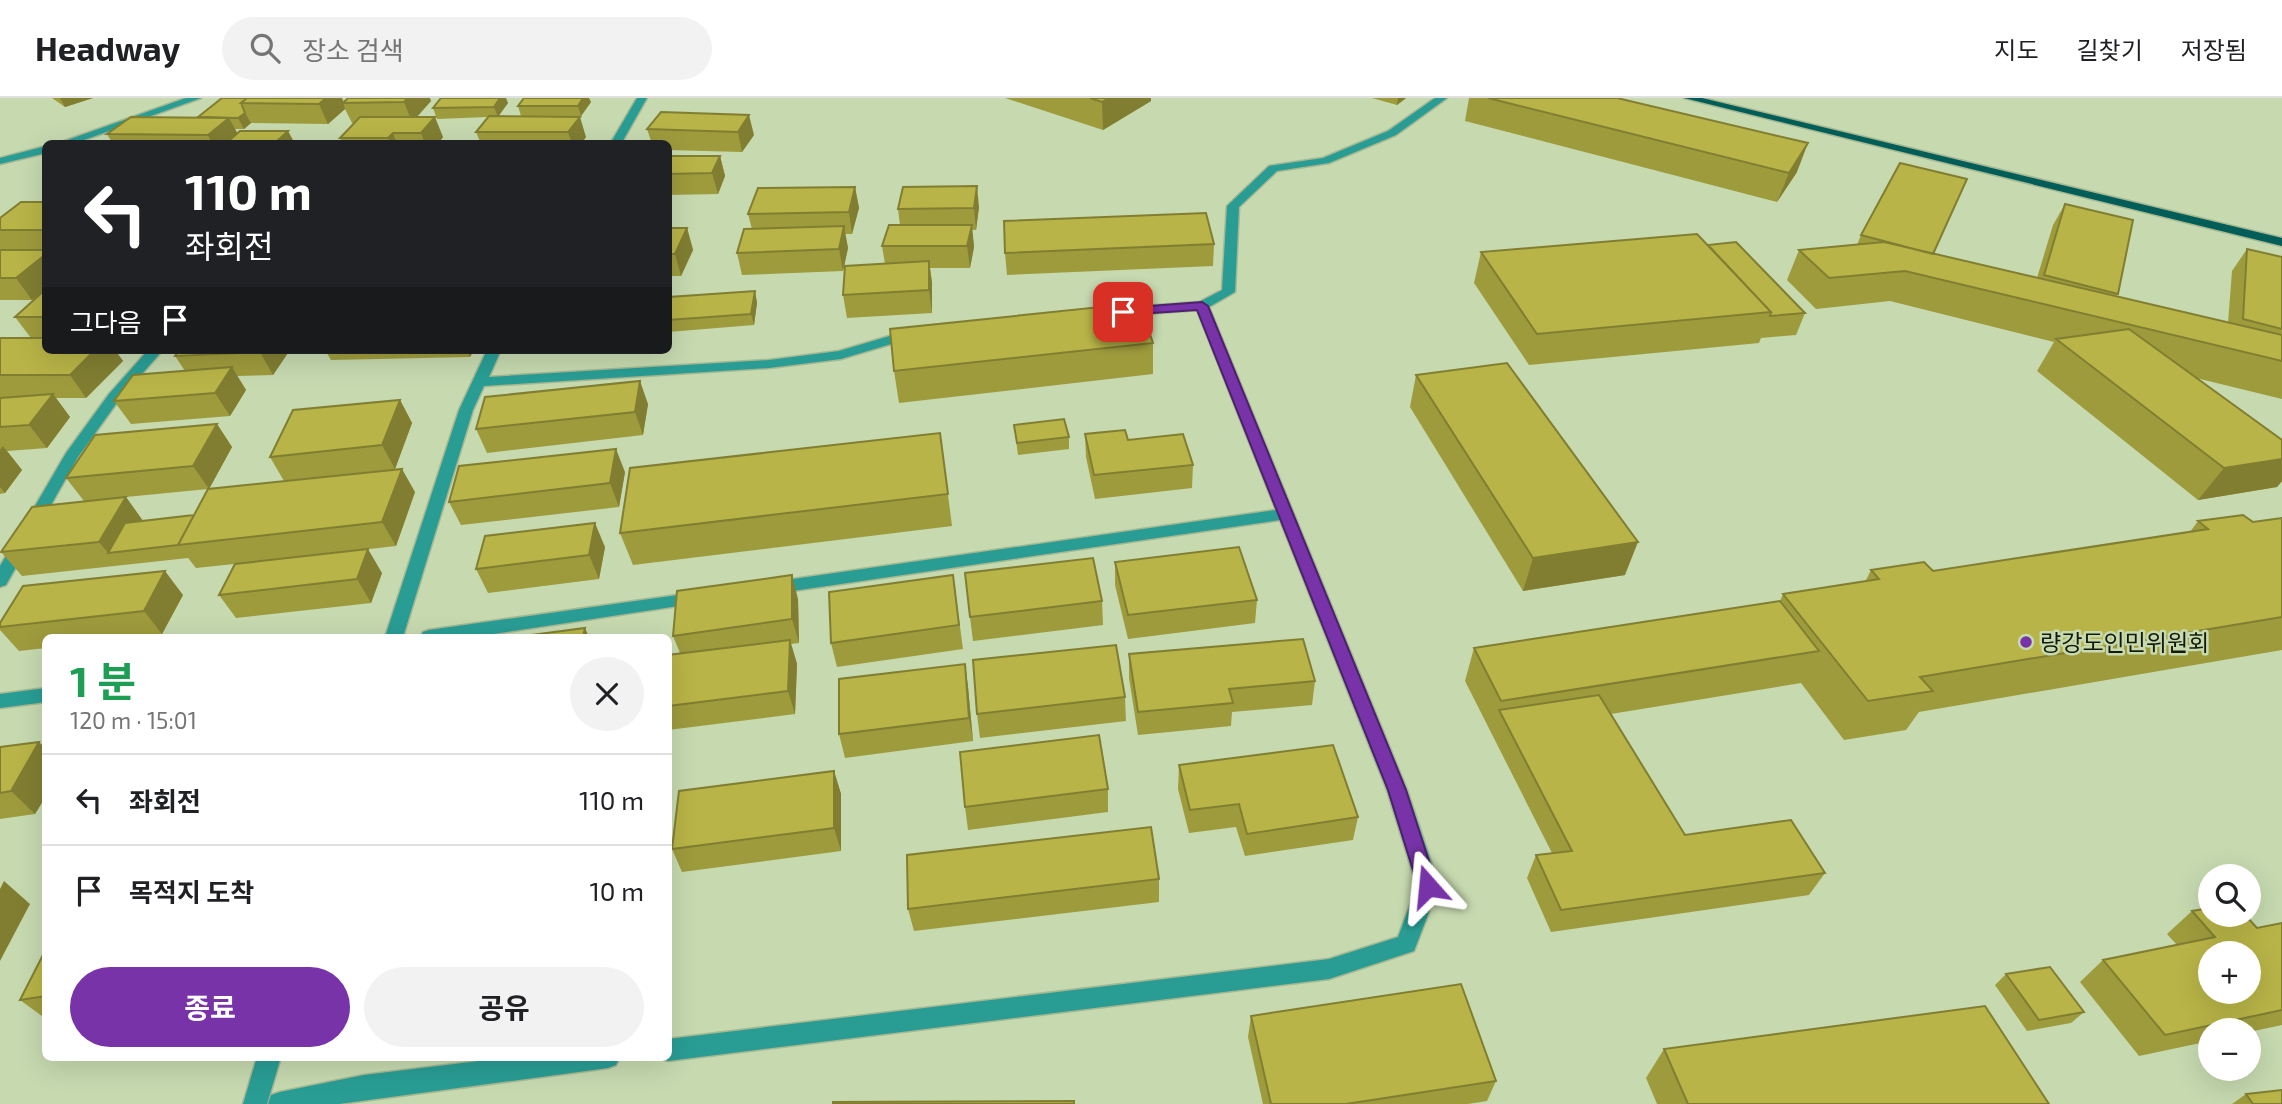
<!DOCTYPE html>
<html lang="ko">
<meta charset="utf-8">
<style>
:root{--surface:#fff;--page:#f2f2f2;--text:#202124;--muted:#757577;--line:#e0e0e0;--accent:#7733a7}
body{margin:0;font-family:"Exo 2","Noto Sans KR",sans-serif;background:var(--page);color:var(--text);height:100vh;display:flex;flex-direction:column;font-size:26px;white-space:nowrap}
*{box-sizing:border-box;margin:0}
p{font-size:23px;color:var(--muted)}
.icon{flex:none;width:38px;height:38px;fill:none;stroke:currentColor;stroke-width:2;stroke-linecap:round;stroke-linejoin:round}
.map{position:relative;flex:1;overflow:hidden}
.sheet{position:absolute;left:42px;top:536px;width:630px;height:427px;display:flex;flex-direction:column;background:var(--surface);border-radius:10px;box-shadow:0 7px 28px #0002}
.sheet>*{flex:none}
.top-card{position:absolute;left:42px;top:42px;width:630px;height:214px;border-radius:10px;box-shadow:0 7px 28px #0002;background:#202124;color:#fff;overflow:hidden}
.buttons{position:absolute;left:2198px;top:766px;display:grid;gap:14px}
.buttons a{display:grid;place-items:center;width:63px;height:63px;border-radius:50%;background:var(--surface);box-shadow:0 7px 28px #0002;font-size:35px}
.pin{position:absolute;display:grid;place-items:center;width:60px;height:60px;color:#fff;margin:-30px;border-radius:14px;box-shadow:0 4px 10px #0006}
.me{position:absolute;width:77px;margin:-38px;rotate:342deg;stroke-linejoin:round;filter:drop-shadow(0 0 5px #0008)}
.turn{display:flex;align-items:center;gap:24px;height:147px;padding:0 28px;font-size:32px}
.turn .icon{width:91px;height:91px;stroke-width:2.5}
.turn b{display:block;font-size:49px;line-height:60px}
.then{display:flex;align-items:center;height:66px;padding:0 28px;background:#0003;gap:14px;font-size:26px}
.round{display:grid;place-items:center;flex:none;width:74px;height:74px;border-radius:37px;background:var(--page)}
.overview{display:flex;align-items:center;justify-content:space-between;height:119px;padding:0 28px}
h1{font-size:42px;font-weight:700;line-height:52px;color:#1e9e55}
.button{display:flex;gap:14px;margin-top:auto;padding:14px 28px}
.button a{flex:1;height:80px;border-radius:42px;background:var(--accent);color:#fff;font-size:28px;font-weight:700;line-height:80px;text-align:center}
.button a+a{background:var(--page);color:var(--text)}
ul{padding:0;list-style:none}
li{display:flex;align-items:center;gap:21px;height:91px;padding:0 28px;border-top:2px solid var(--line)}
li div{flex:1}
li b{display:block;font-size:26px}
li em{font-style:normal}
header{display:flex;align-items:center;gap:42px;box-sizing:border-box;height:98px;padding:0 35px;background:var(--surface);border-bottom:2px solid var(--line)}
header strong{font-size:33px}
nav{display:flex;gap:38px;margin-inline-start:auto;font-size:24px}
.search{width:490px;height:63px;background:var(--page);display:flex;align-items:center;gap:18px;box-sizing:border-box;padding:0 24px;border-radius:38px;color:var(--muted);font-size:26px}
.map>svg:first-child{display:block}
</style>
<header>
<strong>Headway</strong>
<div class="search"><svg class="icon" aria-label="search" viewBox="0 0 24 24"><circle cx="10" cy="10" r="6"/><path d="M15 15l6 6"/></svg>장소 검색</div>
<nav><a>지도</a><a>길찾기</a><a>저장됨</a></nav>
</header>
<div class="map">
<svg width="2282" height="1006" viewBox="0 0 2282 1006">
<rect width="100%" height="100%" fill="#c6d9af"/>
<g fill="none" stroke-linecap="round" stroke-linejoin="round">
<!-- minor casing -->
<g stroke="#a6b791" stroke-width="3">
<path id="minor" d="M186,0H201L73,46H56Z
M637,0H647L621,46H610Z
M1435,0H1447L1396,37L1329,65L1277,73L1239,109L1235,194L1209,209L1407,692L1439,788L1414,853L1329,881L668,963L660,960L668,959V941L1329,861L1398,839L1417,788L1387,692L1280,422L772,496L763,490L772,484L1276,412L1197,212L1118,218L1111,214L1118,210L1199,204L1222,192L1227,108L1269,68L1323,60L1388,33Z
M46,48V55L0,66V60Z
M913,231L918,232V238L841,261L769,270L484,288L473,312L403,539H385L459,312L487,252H501L489,279L769,262L839,253Z
M148,252H163L119,302L78,359L6,487L0,489V468L66,355L109,296Z
M699,494L705,496L708,500L705,504L474,539H420L423,534L429,532Z
M46,590V604L0,610V596Z
M257,959H281L267,1006H243Z
M513,959H620L616,967L608,970L339,1006H268L271,997L280,994L364,977Z"/>
</g>
<!-- major casing -->
<g stroke="#a6b791" stroke-width="3">
<path id="major" d="M1684,0H1702L2282,140V148Z"/>
</g>
<!-- minor -->
<use href="#minor" fill="#299d94" fill-rule="evenodd"/>
<!-- major -->
<use href="#major" fill="#005d57" fill-rule="evenodd"/>
</g>
<!-- wall -->
<path fill="#9e9b3d" fill-rule="evenodd" d="M52,0H93L65,9Z
M222,0H342L344,4L431,3L417,19L443,39L438,46H342L340,40L354,25H352L345,11L328,26L251,25L244,31H235L237,35L294,44L292,46H113L107,36L198,19Z
M1005,0H1151V3L1103,32Z
M1372,0H1406L1397,7Z
M1469,0H1617L1797,74L1777,104L1465,23Z
M591,4L581,18L562,19L586,39L581,46H481L476,34L488,19L437,21L433,10L508,5L498,18H521L518,8Z
M661,14L754,37L742,54L668,52V46H652L647,31Z
M668,58H720L725,78L718,96L668,97Z
M855,89L859,110L852,136H845L848,150L843,173L742,177L737,155L752,131L748,116Z
M46,104V191L32,202H0V120Z
M2065,106L2118,196L2116,198L2228,225L2232,173L2247,151L2282,159V301L2196,280L2282,342V383L2277,389L2198,402L2037,273L2054,244L1890,203L1816,211L1787,182L1799,152L1857,147L1861,137L1933,156L2037,180L2053,127Z
M979,109L976,132H972L974,149L970,170H930L932,185V215L847,220L843,197L885,166L882,148L900,127L898,111Z
M668,130H687L693,152L681,178H668Z
M1214,146L1213,168L1007,177L1005,155Z
M1708,147L1805,215L1796,237L1761,240L1759,245L1529,267L1474,185L1481,154Z
M46,191V252H115L123,263L86,300H56L70,319L47,350L7,353L22,372L5,395L0,396V240H31L15,219Z
M755,193L757,205L754,227L668,234L669,199Z
M1153,245V276L899,305L894,273Z
M179,252H290L273,277L237,278L246,292L230,318L131,326L114,303L185,273L175,258Z
M325,252H474L470,259L331,262Z
M1416,277L1625,477L1523,493L1410,309Z
M400,302L412,325L395,371L284,383L270,359Z
M648,306L643,337L487,355L476,331Z
M217,326L232,349L209,391L415,394L396,448L343,454L382,475L371,505L236,520L219,497L234,466L196,470L188,460L22,478L1,454L84,403L66,380ZM208,391L194,417L143,423L126,399Z
M1014,327L1069,339V351L1018,357Z
M940,335L952,428L633,467L620,435Z
M1085,336L1128,342L1193,367L1192,390L1095,401L1086,359Z
M625,374L619,409L461,427L449,404Z
M2282,420V552L1919,614L1906,632L1844,642L1801,585L1611,616L1685,737L1825,775L1809,797L1551,834L1527,780L1536,757L1552,755L1465,583L1474,550L1780,503L1783,496L1865,484L1871,472L1933,473L2190,434L2198,423L2253,424Z
M605,449L599,481L488,495L476,471Z
M1115,464L1257,502L1255,525L1128,541L1115,487Z
M953,477L963,551L837,569L831,545Z
M183,497L162,536L139,539H46V550L19,553L0,532V525Z
M798,501L799,545L791,546L797,566L795,616L668,632V557L680,555L673,538Z
M1102,503L1103,527L973,543L970,519Z
M1129,556L1315,583L1312,607L1232,614L1231,628L1138,637L1129,580Z
M965,566L968,589L973,643L845,660L839,636Z
M1125,599L1126,623L980,640L977,616Z
M39,644L46,651V698L35,716L0,721V649Z
M1179,667L1358,719L1353,742L1245,758L1236,729L1189,735L1178,691Z
M834,673L841,696V753L682,774L672,751Z
M1108,691V714L968,732L965,709Z
M1159,781V804L914,833L908,811Z
M2192,813L2257,830L2282,825V927L2249,934V933H2210V943L2139,958L2080,884L2103,862L2177,847L2167,836Z
M46,851V921L20,902Z
M2006,876L2084,914L2071,925L2027,933L1995,887Z
M1251,918L1496,983L1487,1003L1468,1006H1263L1248,939Z
M1664,951L2049,1006H1657L1646,980Z
M2246,996L2282,1006H2232Z"/>
<!-- shaded-wall -->
<path fill="#817e32" d="M60,0H93L65,9Z
M326,0H342L345,11L328,26L319,6Z
M407,0H430L431,3L412,24L404,4Z
M500,0H506L508,5L498,19L494,9Z
M583,0H589L591,4L581,18L578,8Z
M1109,0H1151V3L1103,32L1102,4Z
M1398,0H1406L1397,7Z
M245,15L251,25L244,31L238,20Z
M749,17L754,37L742,54L738,34Z
M435,19L443,39L438,46H425L421,35Z
M580,19L586,39L581,46H572L568,34Z
M229,20L240,40L233,46H212L208,37Z
M288,33L294,44L292,46H274Z
M393,35L397,46H391L388,40Z
M1808,45L1797,74L1777,104L1789,75Z
M720,58L725,78L718,96L712,75Z
M977,88L979,109L976,132L974,110Z
M855,89L859,110L852,136L849,114Z
M972,127L974,149L970,170L967,148Z
M844,128L848,150L843,173L839,151Z
M687,130L693,152L681,178L675,156Z
M46,156V191L32,202L16,180Z
M929,163L932,185V215L929,192Z
M755,193L757,205L754,227L751,216Z
M95,252H115L123,263L86,300L70,277Z
M261,252H290L273,277L260,254Z
M467,252H474L470,259Z
M232,269L246,292L230,318L215,295Z
M640,283L648,306L643,337L635,314Z
M53,296L70,319L47,350L29,327Z
M400,302L412,325L395,371L382,347Z
M217,326L232,349L209,391L193,368Z
M3,348L22,372L5,395L0,389V352Z
M616,351L625,374L619,409L610,385Z
M2282,361V383L2277,389L2198,402L2224,370Z
M402,371L415,394L396,448L382,424Z
M126,399L143,423L108,455L99,444Z
M595,425L605,449L599,481L589,457Z
M1638,444L1625,477L1523,493L1533,460Z
M368,451L382,475L371,505L357,481Z
M165,473L183,497L162,536L144,513Z
M792,477L798,501L799,545L792,521Z
M585,530L589,539H583Z
M790,542L797,566L795,616L788,593Z
M965,566L968,589L973,643L969,620Z
M39,644L46,651V698L35,716L11,693Z
M834,673L841,696V753L834,730Z
M4,783L30,806L0,863V791Z"/>
<!-- building -->
<path fill="#b8b447" stroke="#817e32" stroke-width="2" fill-rule="evenodd" d="M222,0H247L241,5L245,15L238,20L198,19Z
M247,0H326L319,6L241,5Z
M348,0H407L404,4L343,5Z
M441,0H500L494,9L433,10Z
M524,0H583L578,8H518Z
M1090,0H1109L1102,4Z
M1488,0H1617L1808,45L1789,75Z
M661,14L749,17L738,34L647,31Z
M489,18L580,19L568,34H476Z
M131,19L229,20L208,37L107,36Z
M360,19H435L421,35H393L388,40H340Z
M240,33H288L274,46H225Z
M668,58H720L712,75L668,76Z
M1900,65L1967,81L1933,156L1861,137Z
M977,88L974,110L898,111L903,89Z
M855,89L849,114L748,116L758,90Z
M21,104H46V132H0V120Z
M2065,106L2133,122L2118,196L2044,177Z
M1206,115L1214,146L1005,155L1004,123Z
M889,127H972L967,148H882Z
M844,128L839,151L737,155L744,131Z
M668,130H687L675,156H668Z
M1697,136L1771,214L1537,236L1481,154Z
M1736,144L1805,215L1770,218L1771,214L1708,147Z
M1884,144L2282,237V263L1905,173L1829,180L1799,152Z
M2247,151L2282,159V231L2243,221Z
M0,152H46V156L16,180H0Z
M929,163V192L843,197L845,168Z
M46,191V219H15Z
M755,193L751,216L668,222L669,199Z
M1139,205L1153,245L894,273L890,231Z
M2129,231L2282,342V361L2224,370L2056,241Z
M0,240H46V252H95L70,277H0Z
M179,252H261L260,254L175,258Z
M1507,265L1638,444L1533,460L1416,277Z
M232,269L215,295L114,303L133,277Z
M640,283L635,314L476,331L485,299Z
M53,296L29,327L0,329V300Z
M400,302L382,347L270,359L293,312Z
M1064,321L1069,339L1017,345L1014,327Z
M217,326L193,368L66,380L95,337Z
M1125,332L1128,342L1183,336L1193,367L1094,377L1085,336Z
M940,335L948,396L620,435L630,370Z
M616,351L610,385L449,404L459,368Z
M402,371L382,424L178,447L208,391Z
M126,399L99,444L1,454L32,409Z
M194,417L178,447L108,455L125,425Z
M2243,417L2253,424L2282,420V519L1920,579L1933,593L1868,603L1783,496L1879,481L1871,472L1924,464L1933,473L2208,431L2198,423Z
M595,425L589,457L476,471L485,438Z
M1239,449L1257,502L1128,517L1115,464Z
M368,451L357,481L219,497L235,466Z
M1093,460L1102,503L970,519L965,475Z
M165,473L144,513L0,529V525L23,488Z
M792,477V521L673,538L677,493Z
M953,477L959,527L831,545L829,494Z
M1780,503L1819,553L1501,603L1474,550Z
M585,530L583,539H516Z
M1303,541L1315,583L1229,591L1233,605L1138,614L1129,556Z
M790,542L788,593L668,608V557Z
M1116,547L1125,599L977,616L973,562Z
M965,566L969,620L839,636V581Z
M1599,597L1685,737L1791,722L1825,775L1561,812L1536,757L1572,753L1499,612Z
M1099,637L1108,691L965,709L960,654Z
M39,644L11,693L0,695V649Z
M1333,647L1358,719L1247,736L1239,706L1190,712L1179,667Z
M834,673V730L672,751L679,693Z
M1151,729L1159,781L908,811L907,757Z
M2210,810V817H2245L2257,830L2282,825V912L2165,937L2103,862L2215,839L2192,813ZM2210,856H2249V894H2210Z
M46,851V898L20,902Z
M2050,869L2084,914L2039,922L2006,876Z
M1461,886L1496,983L1346,1006H1271L1251,918Z
M1985,908L2049,1006H1688L1664,951Z
M2282,992V1006H2253L2246,996Z
M1074,1003V1006H833V1004Z"/>
<!-- route -->
<path fill="#7733a7" stroke="#4d216d" stroke-width="2" d="M1202,204L1208,208L1406,692L1437,788L1435,794L1428,796L1421,794L1418,788L1388,692L1197,212L1123,217L1117,214L1123,210Z"/>
<!-- markers -->
<circle fill="#7733a7" stroke="#c6d9af" stroke-width="2.5" cx="2026" cy="544" r="7"/>
<g text-anchor="middle" dominant-baseline="central" stroke-width="5" stroke-linejoin="round" paint-order="stroke">
<!-- poi labels -->
<g font-size="23" fill="#131a0a" stroke="#c6d9af" text-anchor="start">
<text x="2040" y="544">량강도인민위원회</text>
</g>
</g>
</svg>
<div class="buttons">
<a><svg class="icon" aria-label="search" viewBox="0 0 24 24"><circle cx="10" cy="10" r="6"/><path d="M15 15l6 6"/></svg></a>
<a>+</a>
<a>−</a>
</div>
<div class="pin" style="left:1123px;top:214px;background:#d93025"><svg class="icon" aria-label="arrive" viewBox="0 0 24 24"><path d="M6 21V4h12l-3 4 3 4H6"/></svg></div>
<svg class="me" style="left:1428px;top:788px" viewBox="-20 -20 40 40"><path d="M0-17L14 15 0 8-14 15z" fill="#7733a7" stroke="#fff" stroke-width="4"/></svg>
<div class="top-card">
<div class="turn"><svg class="icon" aria-label="left" viewBox="0 0 24 24"><path d="M17 20v-9H6M10 6l-5 5 5 5"/></svg><div><b>110 m</b>좌회전</div></div>
<div class="then">그다음<svg class="icon" aria-label="arrive" viewBox="0 0 24 24"><path d="M6 21V4h12l-3 4 3 4H6"/></svg></div>
</div>
<section class="sheet">
<div class="overview"><div><h1>1 분</h1><p>120 m · 15:01</p></div><a class="round"><svg class="icon" aria-label="close" viewBox="0 0 24 24"><path d="M6 6l12 12M18 6L6 18"/></svg></a></div>
<ul>
<li><svg class="icon" aria-label="left" viewBox="0 0 24 24"><path d="M17 20v-9H6M10 6l-5 5 5 5"/></svg><div><b>좌회전</b></div><em>110 m</em></li>
<li><svg class="icon" aria-label="arrive" viewBox="0 0 24 24"><path d="M6 21V4h12l-3 4 3 4H6"/></svg><div><b>목적지 도착</b></div><em>10 m</em></li>
</ul>
<div class="button"><a>종료</a><a>공유</a></div>
</section>
</div>
